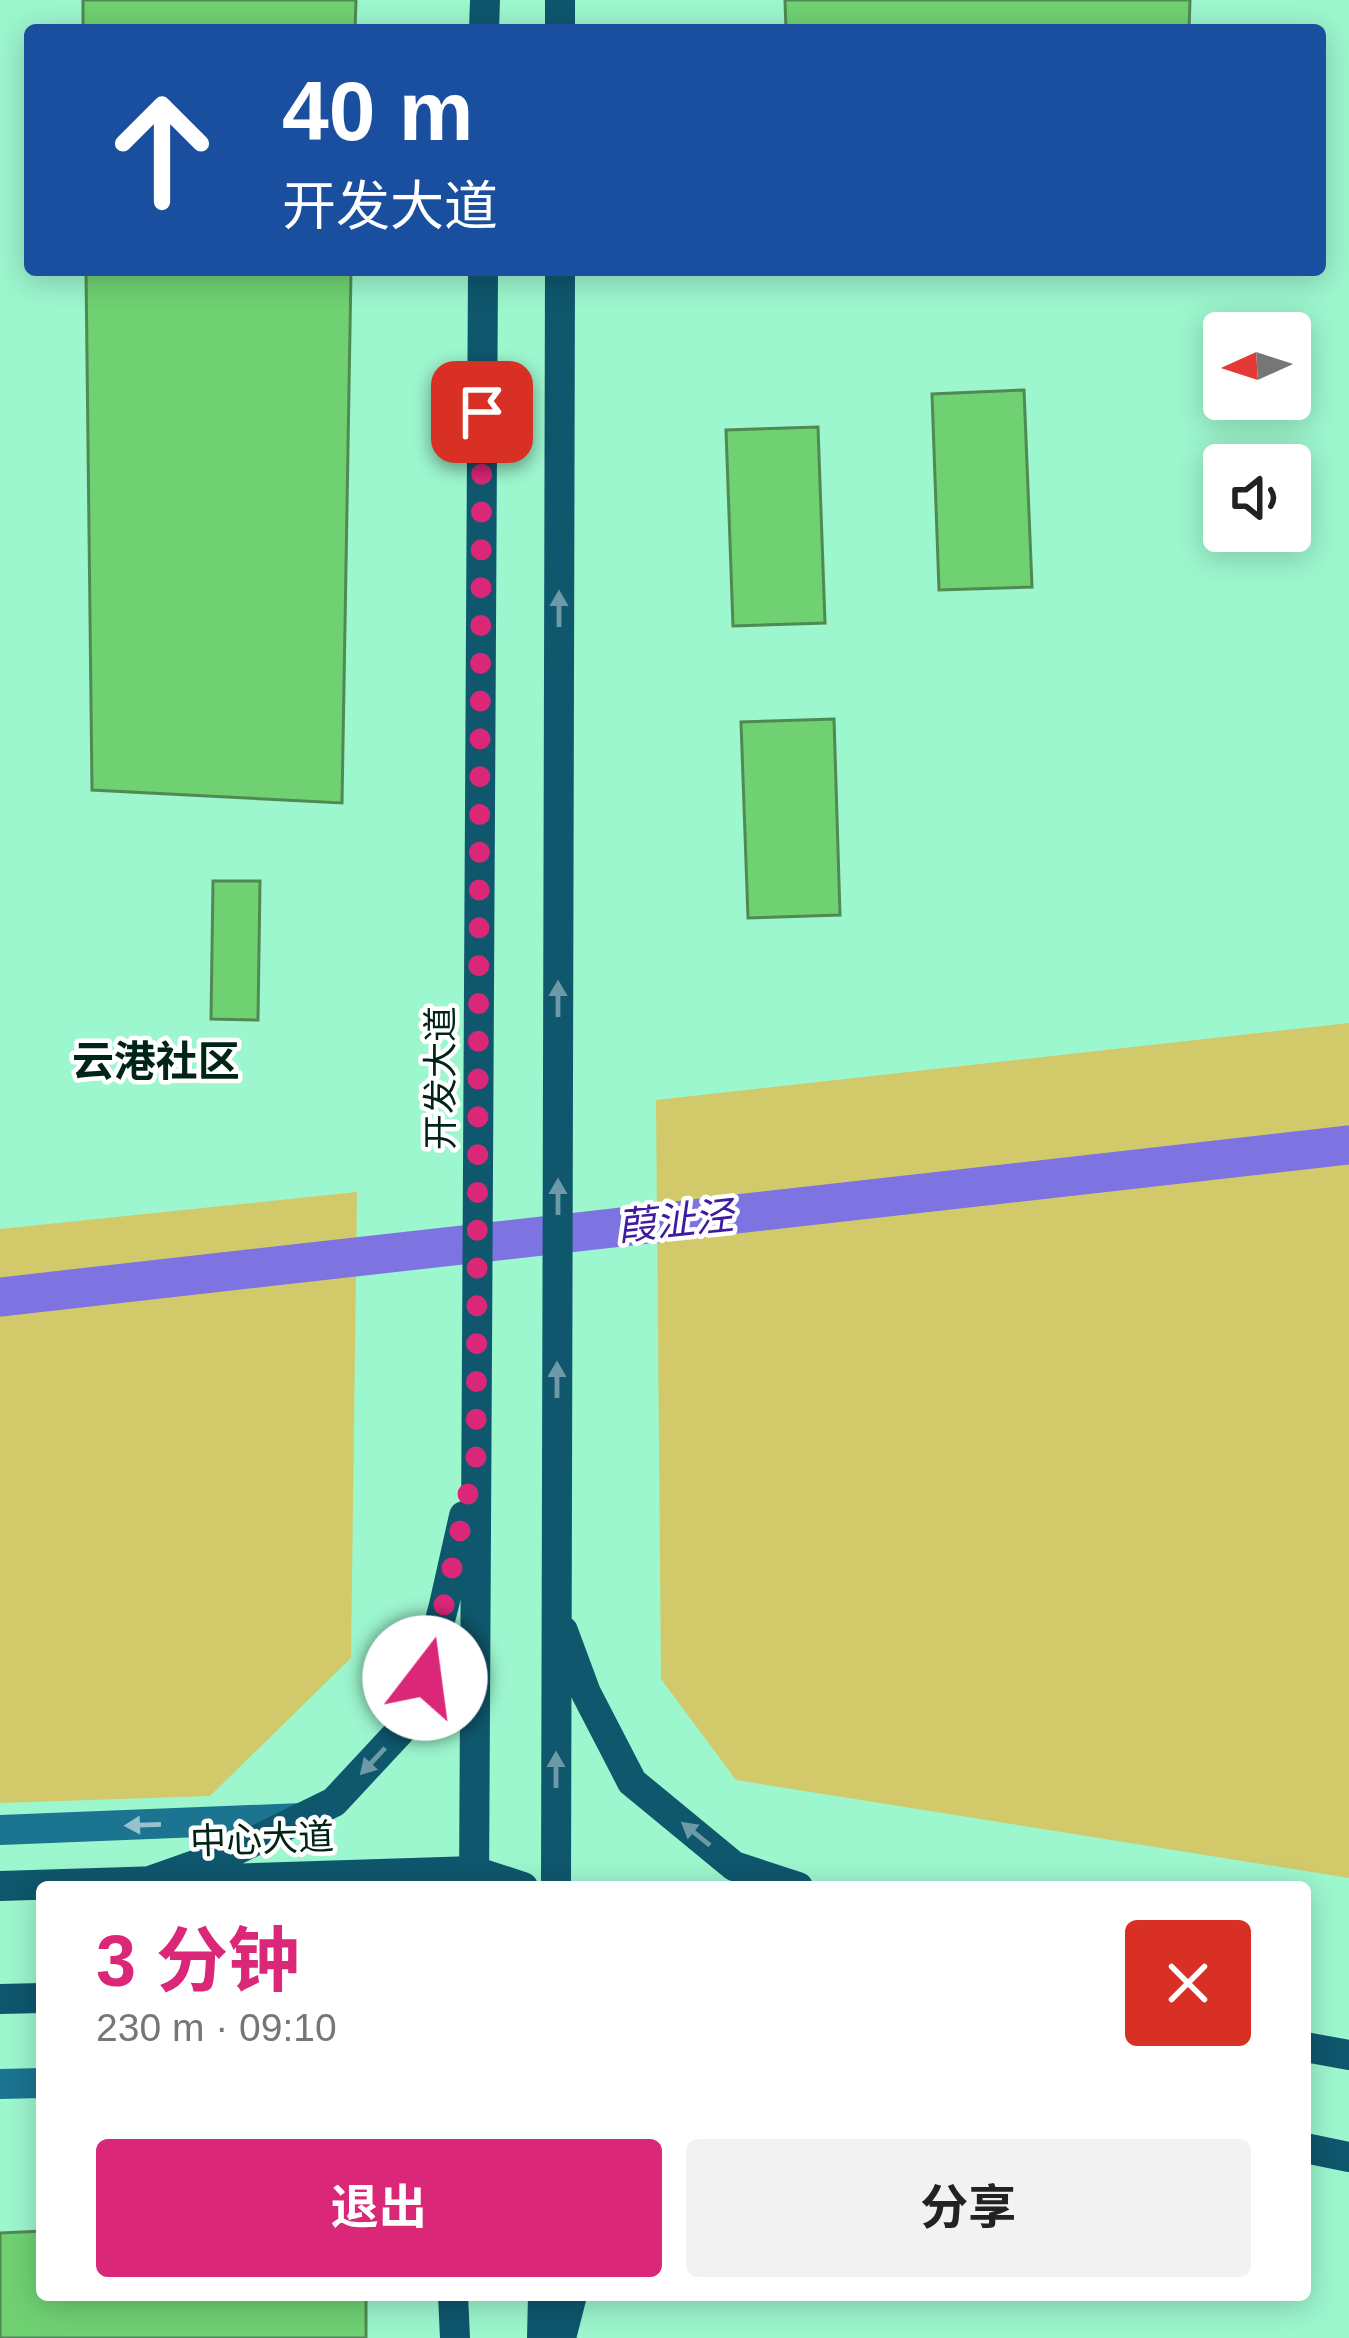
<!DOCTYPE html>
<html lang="zh">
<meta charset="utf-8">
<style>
:root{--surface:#fff;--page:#f2f2f2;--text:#222;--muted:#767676;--accent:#db2777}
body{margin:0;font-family:Helvetica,"Noto Sans SC",sans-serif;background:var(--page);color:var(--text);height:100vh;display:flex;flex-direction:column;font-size:45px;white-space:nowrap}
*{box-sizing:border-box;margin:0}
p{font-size:39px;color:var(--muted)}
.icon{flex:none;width:66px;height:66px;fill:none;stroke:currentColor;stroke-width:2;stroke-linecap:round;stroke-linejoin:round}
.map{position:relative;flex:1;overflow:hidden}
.sheet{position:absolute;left:36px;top:1881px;width:1275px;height:420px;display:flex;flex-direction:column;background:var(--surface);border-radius:12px;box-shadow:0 6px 30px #0003}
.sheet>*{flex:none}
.hud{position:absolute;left:24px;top:24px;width:1302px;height:252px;border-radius:12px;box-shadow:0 6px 30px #0003;background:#1a4fa0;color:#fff;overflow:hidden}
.needle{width:78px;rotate:267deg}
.fabs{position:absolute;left:1203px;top:312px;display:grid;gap:24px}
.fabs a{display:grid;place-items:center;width:108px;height:108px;border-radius:12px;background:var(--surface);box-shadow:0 6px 30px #0003;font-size:60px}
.pin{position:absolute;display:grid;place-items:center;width:102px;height:102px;color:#fff;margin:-51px;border-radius:24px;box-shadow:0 6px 18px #0006}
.me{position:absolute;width:132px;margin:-66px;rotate:15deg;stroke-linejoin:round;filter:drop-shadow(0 0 9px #0008)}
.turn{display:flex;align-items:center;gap:42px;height:252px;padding:0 60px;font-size:54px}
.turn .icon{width:156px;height:156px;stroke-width:2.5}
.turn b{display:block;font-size:84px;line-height:102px}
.round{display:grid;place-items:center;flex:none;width:126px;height:126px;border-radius:12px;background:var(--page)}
.headline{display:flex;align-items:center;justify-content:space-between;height:204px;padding:0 60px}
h1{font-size:72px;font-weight:700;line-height:90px;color:var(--accent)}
.action{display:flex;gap:24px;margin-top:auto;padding:24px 60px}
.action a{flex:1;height:138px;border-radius:12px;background:var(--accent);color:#fff;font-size:48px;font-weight:700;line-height:138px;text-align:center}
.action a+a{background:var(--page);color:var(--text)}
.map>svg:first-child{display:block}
</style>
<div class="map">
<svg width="1349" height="2338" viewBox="0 0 1349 2338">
<rect width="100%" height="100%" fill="#9cf6ce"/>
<!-- green -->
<path fill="#d2ca6a" d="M1349,1023V1878L736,1780L661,1679L656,1100Z
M357,1192L351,1658L210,1796L0,1803V1229Z"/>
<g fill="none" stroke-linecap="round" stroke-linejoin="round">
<!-- canal -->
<path stroke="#7d74e2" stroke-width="39" d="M0,1297L1349,1145"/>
</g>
<!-- building -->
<path fill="#6fd172" stroke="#518952" stroke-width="3" d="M83,0H356L355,30H83Z
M785,0H1190L1189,30H786Z
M86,270H351L342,803L92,790Z
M1024,390L1032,587L939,590L932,394Z
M818,427L825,623L733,626L726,430Z
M834,719L840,915L748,918L741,722Z
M213,881H260L258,1020L211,1019Z
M42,2231V2295H366V2338H0V2233Z"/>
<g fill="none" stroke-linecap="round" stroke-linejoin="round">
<!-- secondary -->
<path stroke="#1b7490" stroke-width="30" d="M0,1830L302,1818
M0,2084L42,2083"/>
<!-- primary -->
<path stroke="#0e576d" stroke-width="30" d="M484,30L485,0
M560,30V0
M563,1631L586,1693L632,1782L734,1866L798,1887
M150,1881L232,1852L334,1802L415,1715L444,1605L464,1516
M0,1886L474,1871L523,1887
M474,1887L483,270
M556,1887L560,270
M0,1999L42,1998
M1305,2047L1349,2055
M1305,2148L1349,2157
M453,2295L455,2338
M542,2338L543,2295
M561,2338L572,2295"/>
</g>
<!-- one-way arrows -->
<defs><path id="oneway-solid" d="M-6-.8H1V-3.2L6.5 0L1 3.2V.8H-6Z" transform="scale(3)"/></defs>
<g fill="#6e9aa7">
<use href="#oneway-solid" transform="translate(559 609) rotate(-90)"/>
<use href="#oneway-solid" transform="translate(558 999) rotate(-90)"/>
<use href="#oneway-solid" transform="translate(558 1197) rotate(-90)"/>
<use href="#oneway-solid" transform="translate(557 1380) rotate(-90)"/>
<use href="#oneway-solid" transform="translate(373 1761) rotate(133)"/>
<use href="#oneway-solid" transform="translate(556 1770) rotate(-90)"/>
<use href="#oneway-solid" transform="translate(696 1834) rotate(-141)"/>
</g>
<use fill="#98c0cd" href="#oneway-solid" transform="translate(143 1825) rotate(178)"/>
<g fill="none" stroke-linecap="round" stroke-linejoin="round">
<!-- route -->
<path stroke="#db2777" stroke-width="21" stroke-dasharray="0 37.8" d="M425,1678L444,1605L476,1457L482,412"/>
</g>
<g text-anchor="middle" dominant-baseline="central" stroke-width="9" stroke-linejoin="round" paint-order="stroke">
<!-- street labels -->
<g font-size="36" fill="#002416" stroke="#fff">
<text transform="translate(440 1078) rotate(-90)">开发大道</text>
<text transform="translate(262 1839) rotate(-2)">中心大道</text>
</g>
<!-- water labels -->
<g font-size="39" font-style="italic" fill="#3f1c9f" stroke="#fff">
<text transform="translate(675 1221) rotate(-6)">葭沚泾</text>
</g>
<!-- quarter labels -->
<g font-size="42" font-weight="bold" fill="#002416" stroke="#fff">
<text x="156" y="1061">云港社区</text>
</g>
</g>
</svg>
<div class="fabs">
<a><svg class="needle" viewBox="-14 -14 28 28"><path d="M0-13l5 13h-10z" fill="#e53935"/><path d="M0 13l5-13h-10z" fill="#767676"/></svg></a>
<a><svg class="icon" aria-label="sound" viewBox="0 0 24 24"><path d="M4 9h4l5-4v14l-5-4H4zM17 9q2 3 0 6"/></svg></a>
</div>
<div class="pin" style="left:482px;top:412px;background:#d93025"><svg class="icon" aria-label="arrive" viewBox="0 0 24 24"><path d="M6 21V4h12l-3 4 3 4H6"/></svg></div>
<svg class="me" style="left:425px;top:1678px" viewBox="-20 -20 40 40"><circle r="19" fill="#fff"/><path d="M0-13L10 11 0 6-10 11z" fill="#db2777"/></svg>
<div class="hud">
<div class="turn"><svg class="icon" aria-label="ahead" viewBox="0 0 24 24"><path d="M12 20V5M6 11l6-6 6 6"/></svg><div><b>40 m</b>开发大道</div></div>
</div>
<section class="sheet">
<div class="headline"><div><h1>3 分钟</h1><p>230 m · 09:10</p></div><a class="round" style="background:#d93025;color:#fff"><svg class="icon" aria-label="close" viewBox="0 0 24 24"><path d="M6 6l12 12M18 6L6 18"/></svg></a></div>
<div class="action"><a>退出</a><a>分享</a></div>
</section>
</div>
